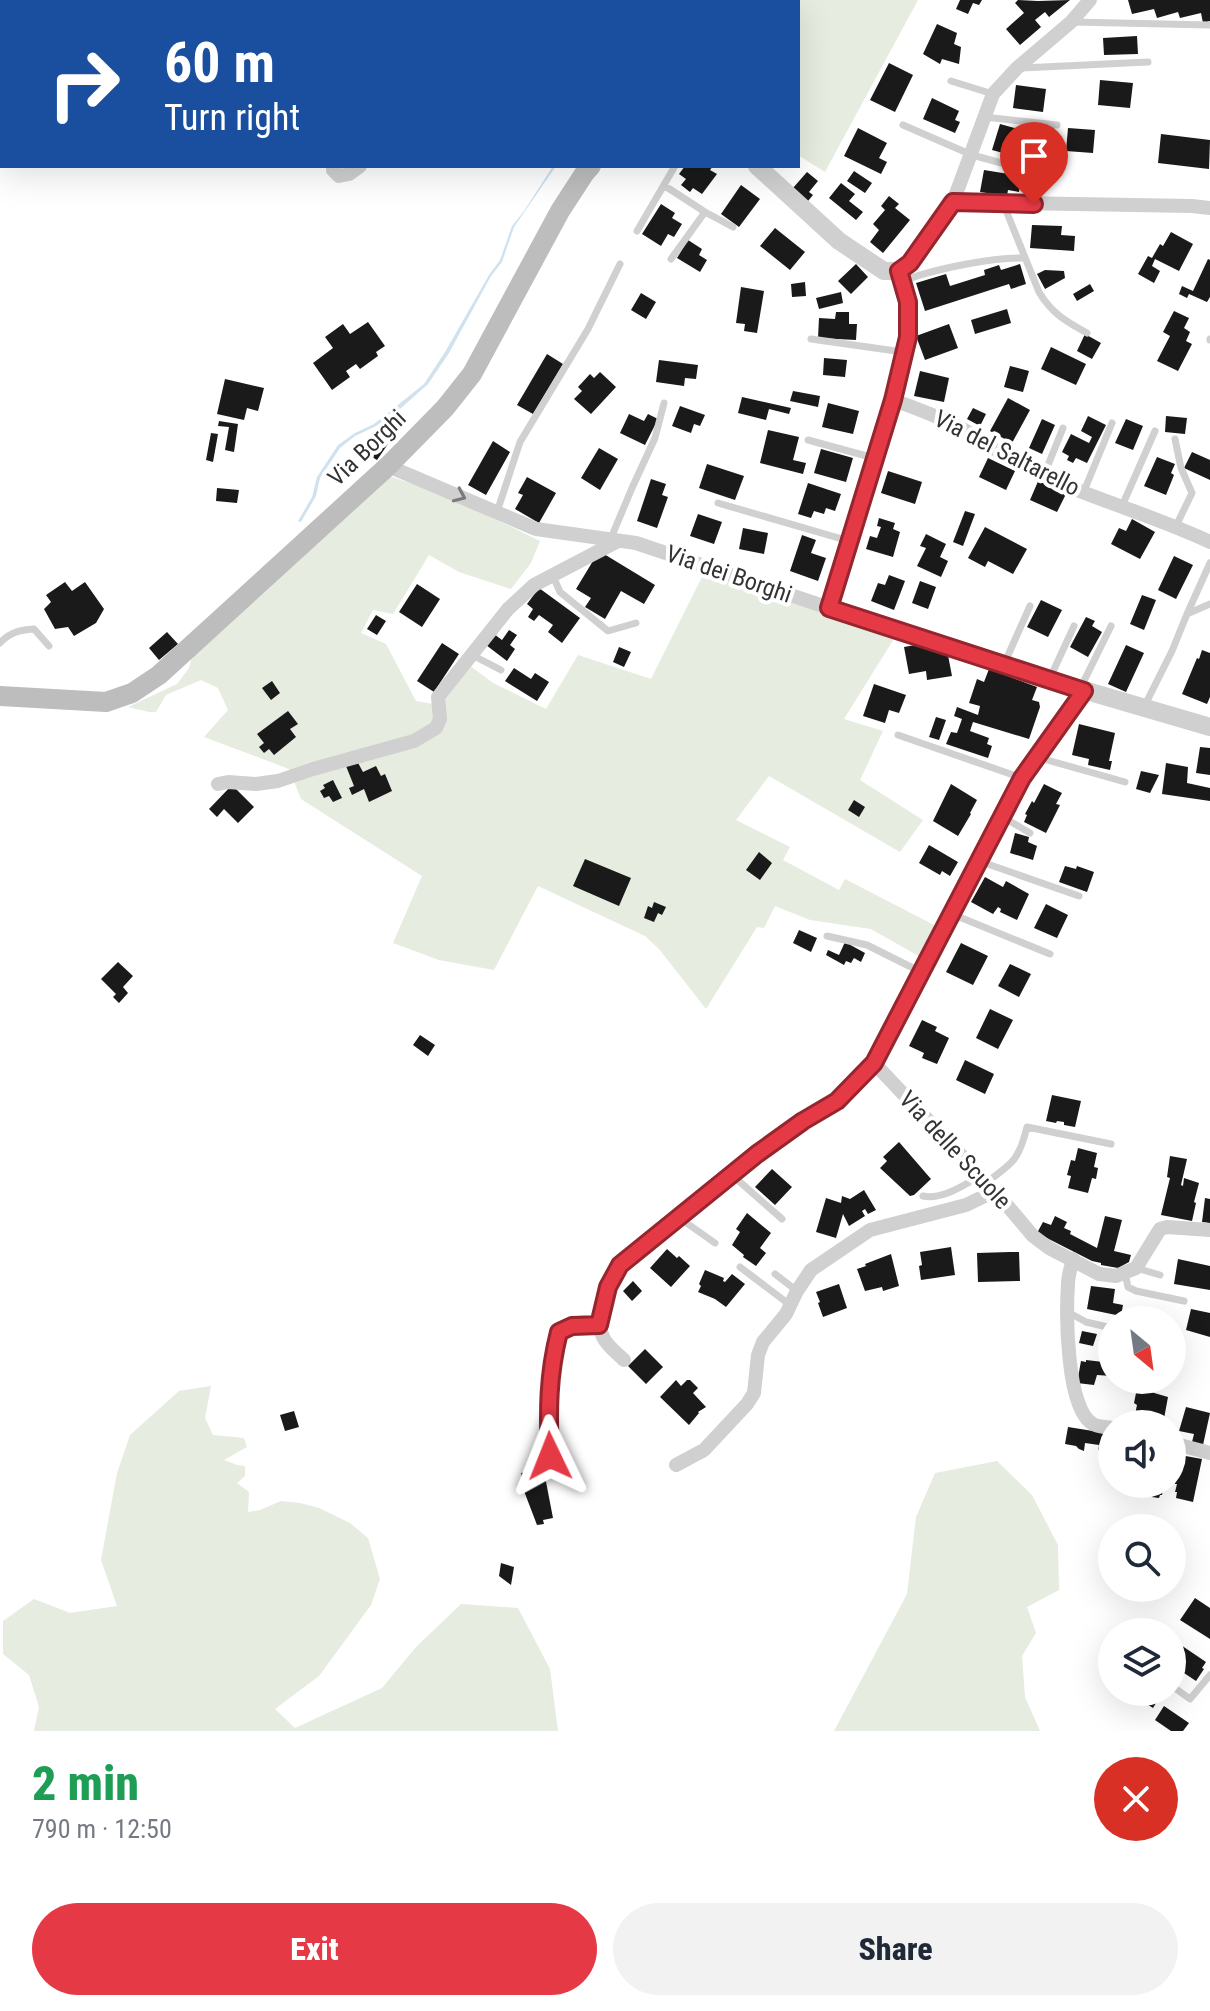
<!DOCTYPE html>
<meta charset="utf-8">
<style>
:root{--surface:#fff;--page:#f2f2f3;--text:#1f2937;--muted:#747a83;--accent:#e63946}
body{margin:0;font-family:"Roboto Condensed",sans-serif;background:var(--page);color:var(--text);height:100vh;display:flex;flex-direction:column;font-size:30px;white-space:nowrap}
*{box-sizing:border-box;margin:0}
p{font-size:26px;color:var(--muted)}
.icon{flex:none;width:44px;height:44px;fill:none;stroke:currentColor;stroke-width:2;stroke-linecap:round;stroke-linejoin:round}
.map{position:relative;height:1731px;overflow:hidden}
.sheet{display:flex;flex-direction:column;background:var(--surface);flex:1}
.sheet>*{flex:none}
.banner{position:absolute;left:0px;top:0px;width:800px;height:168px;box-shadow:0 8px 32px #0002;background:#1a4fa0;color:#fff;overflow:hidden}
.needle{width:52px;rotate:151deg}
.fabs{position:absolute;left:1098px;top:1306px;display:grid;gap:16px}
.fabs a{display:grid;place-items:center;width:88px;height:88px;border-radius:50%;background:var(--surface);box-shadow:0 8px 32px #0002;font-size:40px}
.pin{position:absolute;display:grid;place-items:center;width:68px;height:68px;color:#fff;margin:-82px -34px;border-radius:50% 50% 50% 0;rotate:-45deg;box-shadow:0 0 8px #0007}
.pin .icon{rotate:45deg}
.me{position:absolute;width:88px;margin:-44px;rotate:358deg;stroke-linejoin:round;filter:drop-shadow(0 0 6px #0008)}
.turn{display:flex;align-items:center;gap:28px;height:168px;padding:0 32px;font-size:36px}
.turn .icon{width:104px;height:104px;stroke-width:2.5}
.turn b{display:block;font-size:56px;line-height:68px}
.round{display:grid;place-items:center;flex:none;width:84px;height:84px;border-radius:42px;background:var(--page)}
.overview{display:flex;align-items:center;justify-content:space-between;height:136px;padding:0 32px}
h1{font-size:48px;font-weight:800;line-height:60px;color:#1e9e55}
.cta{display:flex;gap:16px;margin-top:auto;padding:16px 32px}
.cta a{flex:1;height:92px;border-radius:48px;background:var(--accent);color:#fff;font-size:32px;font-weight:800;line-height:92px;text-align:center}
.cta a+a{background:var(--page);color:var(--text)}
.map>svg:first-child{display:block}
</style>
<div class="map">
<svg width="1210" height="1731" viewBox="0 0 1210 1731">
<rect width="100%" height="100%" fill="#fff"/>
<!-- green -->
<path fill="#e6ecdf" d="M736,0H918L825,172L798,155V2H734Z
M389,476L450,497L540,541L531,563L511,589L459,572L429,555L393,614L373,610L361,633L386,644L416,701L445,706L444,697L469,665L493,683L546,709L578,655L651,679L704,573L895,637L844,719L883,731L860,780L923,820L900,852L769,776L736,820L790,847L783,860L839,890L845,879L938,927L922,958L871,929L810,920L775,906L764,928L757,927L706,1009L659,949L645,936L538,886L494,970L439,960L393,943L422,876L301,799L289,769L204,737L228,710L218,688L201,680L166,695L156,712H149L128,707L177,684L189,668L193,653Z
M211,1386L205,1418L213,1435L244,1438L247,1447L224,1460L237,1465L245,1466V1476L237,1483L249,1492L248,1512L260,1510L281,1501L300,1503L319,1508L350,1523L368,1538L380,1579L371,1605L319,1676L275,1709L295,1728L382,1688L416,1647L461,1604L518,1608L550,1669L558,1731H34L39,1707L29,1675L3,1654V1621L34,1599L70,1613L117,1606L101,1560L117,1473L130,1435L179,1391Z
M997,1461L1032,1495L1058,1545L1059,1590L1027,1607L1036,1633L1022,1656L1025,1697L1040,1731H834L907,1594L916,1517L935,1473Z"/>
<!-- water -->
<path fill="#cfe2ee" d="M553,166H556L514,227L502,262L491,276L449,353L428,384L400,409L376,426L355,436L340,448L320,478L316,496L301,522L298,521L312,497L317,477L338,445L355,433L374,424L424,384L445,352L489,275L500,260L512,226L524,211Z"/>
<!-- building -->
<path fill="#1a1a1a" d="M960,0H982L979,5L973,3L968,14L956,9Z
M1018,0L1038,1L1070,0L1049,17L1045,12L1035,20L1041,27L1020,45L1006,29L1024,13L1015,3Z
M1128,0H1210V21L1203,23L1201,13L1180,18L1178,12L1157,18L1154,9L1132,14Z
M937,24L957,33L954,44L961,47L959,64L942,59L940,64L923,54Z
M1137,36L1138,54L1104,55L1103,38Z
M889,63L913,75L895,112L870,100Z
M1100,80L1133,83L1130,108L1098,105Z
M1016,85L1046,89L1043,112L1013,108Z
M932,98L959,111L955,120L960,122L955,133L923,119Z
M1000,124L1057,140L1054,151L1033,145L1029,160L992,150Z
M858,128L887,143L879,158L887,162L881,174L844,156Z
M1068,128L1095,130L1093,153L1066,151Z
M1161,134L1210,140L1209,169L1158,163Z
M685,166H713L710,170L717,174L702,194L693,188L690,192L681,185L686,179L679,174Z
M984,170L1021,176L1019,192L1008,190L1007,196L980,192Z
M854,171L872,183L865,193L847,181Z
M807,172L818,181L809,192L813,195L808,201L793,188Z
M841,183L855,194L849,201L863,212L856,220L829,198Z
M741,185L760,199L739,227L721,214Z
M889,196L899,204L895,208L910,220L883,253L870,242L879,230L873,224L885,210L881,206Z
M661,204L675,213L672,218L682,224L674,237L668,234L661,246L642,234Z
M1032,225L1062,226L1061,235L1075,236L1074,251L1030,248Z
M775,228L805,252L790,270L760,246Z
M1171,232L1193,244L1179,271L1155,259L1152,266L1160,271L1154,283L1138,274L1148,256L1152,258L1160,244L1163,246Z
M688,240L702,249L699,255L707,260L700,272L677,258Z
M1208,259L1210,260V297L1207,302L1189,294L1187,298L1179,294L1182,286L1193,291Z
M856,264L868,277L851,294L838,281Z
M1020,264L1026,284L1011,289L1009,284L925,311L916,283L946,274L950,286L985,275L984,270L999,265L1001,270Z
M1045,270L1064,271L1065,278L1045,289L1037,274Z
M805,282L806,296L792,297L791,284Z
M1090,284L1094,291L1077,301L1073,294Z
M741,287L764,291L757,333L744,331L745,324L736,323Z
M841,292L843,303L819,309L816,298Z
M641,293L656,302L646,319L631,310Z
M1007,309L1011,323L975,334L971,320Z
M1174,311L1189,318L1184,328L1190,332L1186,341L1192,344L1178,371L1157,361L1170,336L1163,332Z
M836,312H849V324H857L856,340L818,338L819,318L835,319Z
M368,322L385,346L376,352L378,356L360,369L356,364L346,371L350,377L332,390L313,363L333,348L325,337L343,324L350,334Z
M949,324L958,348L925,360L916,336Z
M1085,334L1101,343L1092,359L1077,351Z
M1051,347L1086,364L1076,385L1041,369Z
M547,354L563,364L533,414L517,405Z
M824,358L847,360L845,377L823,375Z
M659,360L698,365L696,379L685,378L684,386L656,382Z
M1010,366L1029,371L1023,392L1004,387Z
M920,371L949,378L944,402L914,396Z
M600,372L616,387L591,414L574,399L582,391L578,387L590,374L594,378Z
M225,379L264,388L258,411L247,408L244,420L217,414Z
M793,391L820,396L818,407L790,401Z
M742,397L791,408L789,414L769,409L766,420L738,413Z
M1008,398L1030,410L1012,443L990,431Z
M828,403L859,411L853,434L822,427Z
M680,406L705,415L700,426L694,424L691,433L672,426Z
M973,408L986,414L980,426L967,419Z
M629,414L644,421L648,414L658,419L645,445L620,433Z
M1088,416L1106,425L1087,463L1076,458L1073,463L1067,460L1069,456L1062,452L1071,434L1089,443L1092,437L1081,431Z
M1166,416L1187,418L1185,434L1165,432Z
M1042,419L1055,425L1042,454L1029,448Z
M1126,419L1143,426L1133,450L1115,443Z
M219,421L238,424L234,452L225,450L229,427L218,426Z
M768,430L799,437L793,460L806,463L803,474L760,463Z
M211,433L218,434L213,462L206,460Z
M381,434L390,441L377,460L367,454Z
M493,441L510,452L486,495L468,485Z
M599,448L618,459L600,490L581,478Z
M821,449L853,458L846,482L814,473Z
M1192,452L1210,460V480L1184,468Z
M1157,457L1175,464L1171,473L1174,475L1166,495L1144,486Z
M988,458L1015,471L1006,490L979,477Z
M707,464L744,476L735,500L699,488Z
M888,471L922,482L915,504L881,493Z
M527,477L556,493L539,523L515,509L523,495L518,493Z
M651,479L666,484L662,495L668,497L657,528L637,521Z
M1039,479L1067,492L1057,512L1030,500Z
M808,483L841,494L835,511L826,508L824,514L814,511L811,518L798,514Z
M217,488L239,490L237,503L216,501Z
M965,511L975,514L963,546L953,542Z
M698,514L722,522L714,544L690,536Z
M879,518L895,523L893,529L900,532L893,557L866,549L870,536L877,538L881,527L877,526Z
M1132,519L1155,532L1140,559L1111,544L1119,528L1126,531Z
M985,527L1027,549L1013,574L988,561L985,567L968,558Z
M743,528L768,533L764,554L739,549Z
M926,534L946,544L940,557L948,561L941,577L917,566L926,548L920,546Z
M802,535L816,540L811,553L826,558L818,581L790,571Z
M599,551L655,585L644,604L621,591L605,619L585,607L591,598L576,589Z
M1174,556L1193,565L1176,599L1158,590Z
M889,575L905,581L894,610L871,601L878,583L885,585Z
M920,581L936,587L928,609L912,603Z
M65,582L72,591L85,582L104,609L96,623L74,636L68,627L55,629L44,609L51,602L46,595Z
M417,584L440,599L422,627L399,612Z
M539,588L580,618L562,643L548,632L553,625L539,615L534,621L528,617L533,609L527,604Z
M1142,595L1156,600L1144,630L1130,624Z
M1041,600L1062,610L1048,637L1027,627Z
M376,615L386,621L377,635L367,629Z
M1086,617L1095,621L1092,626L1102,632L1088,657L1070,647Z
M509,630L517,635L510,645L515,649L507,661L486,645L494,634L502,640Z
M167,632L178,644L159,660L149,648Z
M932,642L934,652L947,650L952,676L927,680L926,671L909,674L904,647Z
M442,643L459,654L434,692L417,681Z
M1126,645L1144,653L1126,692L1108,684Z
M619,647L631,652L624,667L613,662Z
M1202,650L1210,653V697L1207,704L1182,694L1197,658L1199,659Z
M514,668L531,679L535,673L549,682L537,701L505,681Z
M989,669L1037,687L1032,700L1039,702L1040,707L1029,739L973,722L970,731L989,738L987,744L992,746L988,758L946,744L951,732L957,733L962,719L954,716L957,707L978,715L980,706L969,703L977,679L984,682Z
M272,681L280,693L271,700L262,688Z
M874,684L906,695L899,713L889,710L885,723L863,716Z
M288,711L298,724L290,729L296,737L274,755L269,749L264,753L259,747L264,743L257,734Z
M936,717L946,720L939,740L929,737Z
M1079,724L1115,733L1109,761H1112L1110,770L1088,765L1089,759L1072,755Z
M1200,747L1210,748V775L1196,773Z
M357,761L363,772L376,766L381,776L385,774L392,791L369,802L364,789L352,795L349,788L354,786L346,766Z
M1166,763L1188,767L1187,783L1210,788V801L1162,794Z
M1141,771L1159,775L1150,793L1136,789Z
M333,780L342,798L333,802L329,796L324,798L320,791L325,788L323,785Z
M951,784L977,800L970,813L971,814L958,836L933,821Z
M1044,784L1062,793L1056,804L1060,805L1046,833L1024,822L1027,815L1025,814L1032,801L1034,803Z
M232,785L254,807L238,823L224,809L217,817L209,809Z
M854,800L865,807L859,817L848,810Z
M1015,833L1029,837L1028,842L1037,846L1033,860L1010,853Z
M929,845L958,862L950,876L942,871L940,875L919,863Z
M759,852L772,863L760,880L746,870Z
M585,859L631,878L619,906L573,886Z
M1065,866L1076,869L1077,866L1094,872L1087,892L1059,882Z
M985,877L1003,887L1006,881L1029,894L1017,920L1000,912L1001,909L998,907L993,914L971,902Z
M654,902L666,907L662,915L658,913L654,922L644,918L648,906L652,908Z
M1046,904L1068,915L1057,938L1034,928Z
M799,930L817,938L811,952L793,943Z
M845,942L865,953L861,962L854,958L851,963L846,961L844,965L826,955L828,950L839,955Z
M961,943L988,956L973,985L946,972Z
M118,962L133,976L123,987L128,993L119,1003L113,997L116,994L101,979Z
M1010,964L1031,974L1019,997L998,986Z
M990,1009L1013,1020L998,1049L976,1038Z
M922,1020L937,1027L935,1031L949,1038L937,1064L922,1058L924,1053L909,1046Z
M420,1035L435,1045L428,1056L413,1045Z
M965,1060L994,1074L985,1094L956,1080Z
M1052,1095L1081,1101L1075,1127L1064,1125V1122L1057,1121L1056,1123L1046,1121Z
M899,1142L931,1179L914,1195L910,1196L880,1168L887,1161L883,1157Z
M1078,1148L1097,1153L1094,1167L1098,1168L1096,1179L1092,1178L1088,1193L1068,1188L1071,1176L1067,1175L1071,1160L1075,1161Z
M1170,1156L1187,1159L1181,1185L1183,1186L1184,1178L1199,1183L1194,1202L1196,1203L1192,1221L1161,1215L1170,1178L1167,1177Z
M772,1169L792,1187L775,1205L755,1187Z
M864,1190L876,1210L868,1214L865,1209L862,1211L865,1216L849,1226L843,1214L836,1238L816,1232L826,1198L841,1203L842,1196L850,1199Z
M1205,1198L1210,1199V1223L1202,1222Z
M747,1213L771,1233L760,1248L766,1253L756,1266L743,1257L744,1255L732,1245L740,1232L736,1229Z
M1055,1216L1067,1222L1064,1228L1071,1231L1070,1234L1097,1248L1105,1216L1122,1220L1114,1251L1131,1255L1129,1262L1118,1268L1101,1265V1263L1092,1261L1037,1233L1043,1222L1051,1225Z
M951,1247L955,1275L921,1280L919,1266L922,1265L920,1252Z
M667,1249L677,1258L679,1256L690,1266L671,1287L650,1268Z
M1010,1252H1019L1020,1281L978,1282L977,1253Z
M891,1254L899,1286L883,1291L882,1287L865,1291L857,1269L866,1266L865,1264Z
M1178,1259L1210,1266V1290L1174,1284Z
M705,1270L724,1278L723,1281L725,1282L732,1274L745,1284L726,1307L715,1299L698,1292L701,1286L699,1284Z
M633,1281L642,1291L632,1301L623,1291Z
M839,1284L847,1308L823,1317L818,1303L820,1302L816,1292Z
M1091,1286L1115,1289L1113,1303L1123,1305L1121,1316L1087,1309Z
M1191,1309L1210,1313V1337L1186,1330Z
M1082,1331L1097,1334L1093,1346L1079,1343Z
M1172,1338L1184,1342L1178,1366L1172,1365Z
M645,1349L663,1367L646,1384L628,1366Z
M1086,1360L1112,1363V1376L1097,1375L1094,1385L1077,1383L1081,1361L1086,1362Z
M676,1380L681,1386L687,1380H690L698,1388L693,1393L706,1407L698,1412L699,1413L689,1425L660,1397Z
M1137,1388L1168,1397L1163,1424L1141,1422V1424H1133L1137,1405L1134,1403Z
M1186,1407L1210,1413L1203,1445L1192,1442L1194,1434L1179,1431Z
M294,1411L299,1427L285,1431L280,1415Z
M1068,1427L1112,1434V1455L1098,1450L1099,1445L1085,1443L1084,1451L1079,1449L1076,1446L1065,1444Z
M1180,1455L1202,1459L1193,1502L1176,1498L1177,1492H1175L1177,1484H1175Z
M537,1458L538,1461H542L553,1518L543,1520L544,1524L537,1525L524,1491L521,1473L531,1471L529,1460Z
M1138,1484H1164L1162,1495H1160L1159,1498L1137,1495Z
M501,1563L514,1567L511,1585L499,1576Z
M1195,1598L1210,1608V1639L1180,1620Z
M1172,1639L1206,1662L1202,1668L1204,1669L1196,1681L1172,1665Z
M1139,1692H1156L1161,1695L1153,1708L1136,1697Z
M1164,1706L1189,1723L1183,1731H1171L1155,1720Z"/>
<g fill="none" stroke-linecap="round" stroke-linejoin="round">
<!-- service -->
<path stroke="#d0d0d0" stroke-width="7" d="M531,0L534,2
M1072,22L1210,25
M1022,68L1148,62
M951,81L993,94
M985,117L1057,125
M903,125L972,155L1016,167
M665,186L705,212L733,227
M1003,203L1039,292C1051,313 1067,322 1087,333
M637,231L675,166
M671,259L705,212
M905,280C935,269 993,257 1024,258
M811,339L903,352
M1210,340V339
M1175,439L1181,468L1192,493L1176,526
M808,440L874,458
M1044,475L1063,428
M1084,491L1112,423
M718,503L849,541
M1122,506L1155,431
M497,512L520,442L588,329L620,264
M611,538L632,488L655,438L664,403
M553,576L560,592L608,631L636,623
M1187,614L1210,563
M0,643C10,632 20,630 34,629L49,646
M472,655L501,670
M1005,662L1030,606
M1050,678L1074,626
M1080,689L1111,626
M1145,705L1172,651L1187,614L1210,604
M898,735L1022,778
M1037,755L1047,760L1125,782
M1001,816L1030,833
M979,861L1079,896
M952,914L1050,954
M827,936L867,945L921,972
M732,1175L782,1219
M987,1182C1013,1163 1019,1160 1027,1127L1111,1144
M923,1196C942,1200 964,1185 980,1176
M678,1217L715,1243
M740,1267L790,1305
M1136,1268L1160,1275
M1125,1273L1128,1287L1136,1291L1184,1301
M775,1274L797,1291
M1068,1312L1086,1322L1112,1328
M550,1456C548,1414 548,1374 559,1332L572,1326L599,1325
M1172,1686L1190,1699L1210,1675"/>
<!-- minor -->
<path stroke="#d0d0d0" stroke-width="14" d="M435,2L436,1
M333,166V170L339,176L349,174L360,166
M953,202L993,94L1017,68L1071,22L1090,0
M899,271L910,263L953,202L1192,206L1210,208
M893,400C916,408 939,417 961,428C982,440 1002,455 1024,466C1083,497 1149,513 1210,542
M388,466L536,529L636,543L829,608
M1084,691L1022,778L874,1063L995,1191L1033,1236L1049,1248L1099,1274L1116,1276L1136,1268L1160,1229L1167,1227L1210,1230
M218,784L228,782L256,784L278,781L313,769L414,741L436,728L440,719L438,697L508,609L534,585L618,541
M1073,1259C1071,1267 1068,1276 1068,1284C1066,1313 1066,1410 1093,1424C1098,1427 1107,1427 1112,1428
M624,1360C617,1353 607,1346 603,1337C593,1317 610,1283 620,1265L757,1154L803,1121L837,1101L874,1063
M1172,1443L1210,1453
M676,1465L704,1450L747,1404L754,1393L758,1355L763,1342L786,1314L797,1291L811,1270L870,1230L966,1205L995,1191"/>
<!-- tertiary -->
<path stroke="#d0d0d0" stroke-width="18" d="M757,166L839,241L884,271H899L908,302V337L893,400L829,608L1080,689L1210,727"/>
<!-- secondary -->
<path stroke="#bdbdbd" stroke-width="20" d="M725,2L726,0
M0,696L106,702L132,693L159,675L388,466L445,408L472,374L560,211L584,174L591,166"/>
</g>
<!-- one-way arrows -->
<defs><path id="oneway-chevron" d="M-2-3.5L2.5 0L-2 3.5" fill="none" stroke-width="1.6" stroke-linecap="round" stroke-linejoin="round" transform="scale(2)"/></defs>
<use stroke="#7a7a7a" href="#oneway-chevron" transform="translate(460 496) rotate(24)"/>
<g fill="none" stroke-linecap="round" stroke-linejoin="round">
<!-- route casing -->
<g stroke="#96252e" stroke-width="20">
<path id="route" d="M550,1456C548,1412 548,1375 559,1332L572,1326L599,1325L608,1287L620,1265L757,1154L803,1121L837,1101L874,1063L1022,778L1084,691L829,608L893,400L908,337V302L899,271L910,263L953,202L1034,204"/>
</g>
<!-- route -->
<use href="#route" stroke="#e63946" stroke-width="14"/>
</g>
<g text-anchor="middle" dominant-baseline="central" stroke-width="8" stroke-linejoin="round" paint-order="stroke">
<!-- street labels -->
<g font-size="24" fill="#333" stroke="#fff">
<text transform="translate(367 448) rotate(-44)">Via Borghi</text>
<text transform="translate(1007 453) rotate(27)">Via del Saltarello</text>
<text transform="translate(729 574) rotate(19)">Via dei Borghi</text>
<text transform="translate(955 1150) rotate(47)">Via delle Scuole</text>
</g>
</g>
</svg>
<div class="fabs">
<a><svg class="needle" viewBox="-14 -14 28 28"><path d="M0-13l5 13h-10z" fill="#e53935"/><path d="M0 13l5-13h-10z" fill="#747a83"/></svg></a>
<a><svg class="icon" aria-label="sound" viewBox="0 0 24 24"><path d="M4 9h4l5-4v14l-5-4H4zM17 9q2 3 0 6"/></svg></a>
<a><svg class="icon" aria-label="search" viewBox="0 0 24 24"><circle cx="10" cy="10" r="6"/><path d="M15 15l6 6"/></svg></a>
<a><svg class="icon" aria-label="layers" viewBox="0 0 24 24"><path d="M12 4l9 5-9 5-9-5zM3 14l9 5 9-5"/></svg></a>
</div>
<div class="pin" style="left:1034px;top:204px;background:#d93025"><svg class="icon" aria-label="arrive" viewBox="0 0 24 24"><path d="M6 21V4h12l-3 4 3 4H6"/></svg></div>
<svg class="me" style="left:550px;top:1456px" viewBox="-20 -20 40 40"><path d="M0-17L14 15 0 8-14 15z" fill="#e63946" stroke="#fff" stroke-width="4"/></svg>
<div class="banner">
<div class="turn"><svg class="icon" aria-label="right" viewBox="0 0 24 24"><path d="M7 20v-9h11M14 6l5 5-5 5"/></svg><div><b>60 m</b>Turn right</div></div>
</div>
</div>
<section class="sheet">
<div class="overview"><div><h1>2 min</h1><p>790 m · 12:50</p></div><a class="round" style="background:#d93025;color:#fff"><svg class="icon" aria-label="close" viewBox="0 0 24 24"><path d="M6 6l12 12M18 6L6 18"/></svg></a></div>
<div class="cta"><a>Exit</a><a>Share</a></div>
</section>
